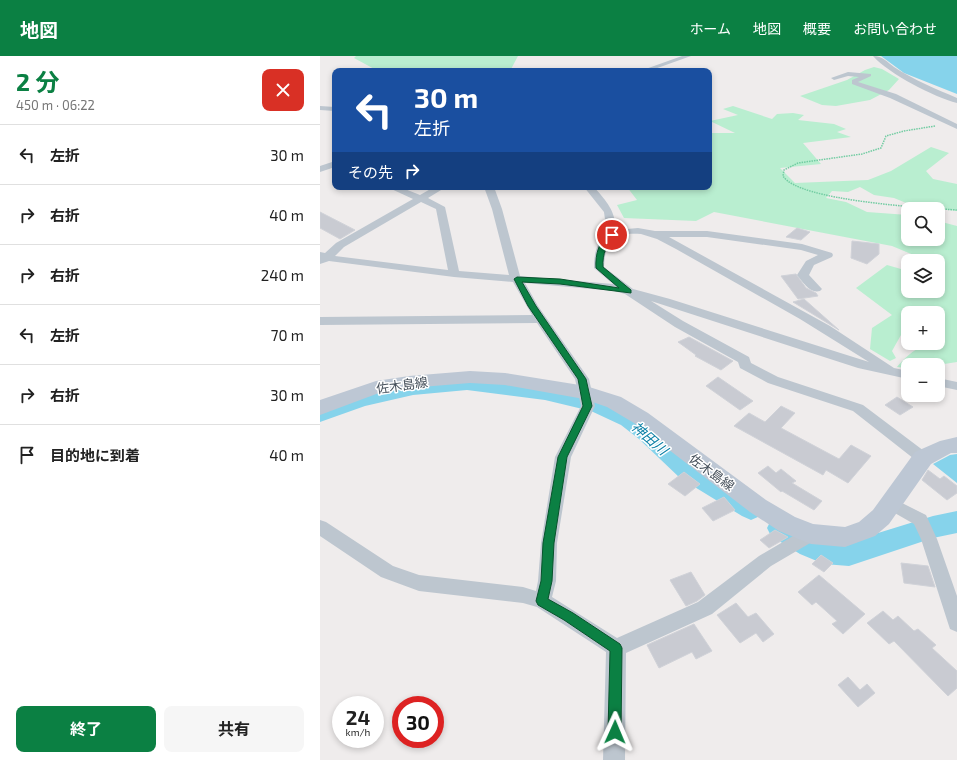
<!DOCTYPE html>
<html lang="ja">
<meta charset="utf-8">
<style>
:root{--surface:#fff;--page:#f6f6f6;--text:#222;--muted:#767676;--line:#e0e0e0;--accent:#0b8043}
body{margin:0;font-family:"Exo 2","Noto Sans JP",sans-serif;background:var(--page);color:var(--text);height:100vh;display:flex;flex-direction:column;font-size:15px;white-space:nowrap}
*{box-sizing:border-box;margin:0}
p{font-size:13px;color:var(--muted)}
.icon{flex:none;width:22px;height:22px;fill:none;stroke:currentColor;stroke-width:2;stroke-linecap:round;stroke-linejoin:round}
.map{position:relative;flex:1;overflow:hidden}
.drawer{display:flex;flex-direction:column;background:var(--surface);width:320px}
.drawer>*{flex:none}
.guide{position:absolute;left:12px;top:12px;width:380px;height:122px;border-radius:8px;box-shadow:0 2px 6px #0003;background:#1a4fa0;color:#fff;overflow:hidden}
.buttons{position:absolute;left:581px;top:146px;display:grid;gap:8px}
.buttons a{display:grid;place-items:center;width:44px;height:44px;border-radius:8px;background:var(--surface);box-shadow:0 2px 6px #0003;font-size:20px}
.speed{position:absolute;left:12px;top:640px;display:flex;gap:8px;font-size:20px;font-weight:700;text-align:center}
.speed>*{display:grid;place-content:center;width:52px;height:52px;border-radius:50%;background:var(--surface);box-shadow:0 2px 6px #0003;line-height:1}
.speed small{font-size:10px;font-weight:400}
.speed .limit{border:6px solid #d22;background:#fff;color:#111}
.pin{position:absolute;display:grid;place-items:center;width:34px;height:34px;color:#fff;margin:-17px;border:2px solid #fff;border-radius:50%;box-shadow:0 1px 4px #0007}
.me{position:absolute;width:44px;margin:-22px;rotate:1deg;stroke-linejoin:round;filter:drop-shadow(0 0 3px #0008)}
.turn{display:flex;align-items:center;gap:14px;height:84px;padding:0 16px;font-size:18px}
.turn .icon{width:52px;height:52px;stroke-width:2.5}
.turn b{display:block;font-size:28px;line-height:34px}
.then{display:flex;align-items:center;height:38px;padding:0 16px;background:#0003;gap:8px;font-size:15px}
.round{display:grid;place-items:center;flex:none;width:42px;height:42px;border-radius:8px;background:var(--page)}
.summary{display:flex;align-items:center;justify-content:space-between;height:68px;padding:0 16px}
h1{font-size:24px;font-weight:700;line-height:30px;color:var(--accent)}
.action{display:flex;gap:8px;margin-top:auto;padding:8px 16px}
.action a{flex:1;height:46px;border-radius:8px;background:var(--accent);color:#fff;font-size:16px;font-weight:700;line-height:46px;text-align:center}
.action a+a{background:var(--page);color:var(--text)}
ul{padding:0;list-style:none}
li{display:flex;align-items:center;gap:12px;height:60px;padding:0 16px;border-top:1px solid var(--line)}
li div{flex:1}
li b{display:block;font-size:15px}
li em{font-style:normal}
header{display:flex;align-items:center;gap:24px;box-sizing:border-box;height:56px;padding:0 20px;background:var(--accent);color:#fff}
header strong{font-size:19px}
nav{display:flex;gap:22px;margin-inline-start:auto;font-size:14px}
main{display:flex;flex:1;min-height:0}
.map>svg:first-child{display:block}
</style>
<header>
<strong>地図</strong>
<nav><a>ホーム</a><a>地図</a><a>概要</a><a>お問い合わせ</a></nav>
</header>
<main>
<section class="drawer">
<div class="summary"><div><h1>2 分</h1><p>450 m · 06:22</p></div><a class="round" style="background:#d93025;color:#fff"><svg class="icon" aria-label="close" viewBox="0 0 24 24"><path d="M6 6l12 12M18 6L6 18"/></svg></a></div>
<ul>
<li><svg class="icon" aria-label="left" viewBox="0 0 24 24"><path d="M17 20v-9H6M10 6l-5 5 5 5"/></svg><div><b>左折</b></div><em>30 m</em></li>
<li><svg class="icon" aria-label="right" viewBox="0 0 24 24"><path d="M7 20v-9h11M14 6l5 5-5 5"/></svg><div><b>右折</b></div><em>40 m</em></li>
<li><svg class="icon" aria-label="right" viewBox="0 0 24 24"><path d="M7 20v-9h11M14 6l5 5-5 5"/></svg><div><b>右折</b></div><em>240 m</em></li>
<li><svg class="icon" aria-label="left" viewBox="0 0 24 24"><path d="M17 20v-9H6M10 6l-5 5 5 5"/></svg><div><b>左折</b></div><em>70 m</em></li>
<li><svg class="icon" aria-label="right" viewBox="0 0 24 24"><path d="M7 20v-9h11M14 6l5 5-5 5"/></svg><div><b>右折</b></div><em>30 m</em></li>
<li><svg class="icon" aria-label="arrive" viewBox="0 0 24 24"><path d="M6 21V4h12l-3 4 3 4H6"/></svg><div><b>目的地に到着</b></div><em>40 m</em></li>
</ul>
<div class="action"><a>終了</a><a>共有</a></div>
</section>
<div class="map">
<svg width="637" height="704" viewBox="0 0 637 704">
<rect width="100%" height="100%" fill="#efecec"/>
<!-- green -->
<path fill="#b9eed0" d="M36,0H198L190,15H58L34,2Z
M554,11L562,13L579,23L569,34L550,44L516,50L502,49L480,40L527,24L545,14Z
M413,50L452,63L457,58L473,57L484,59L478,64L514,68L526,73L517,76L531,81L483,87L501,108L460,112L475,127L548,124L571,115L611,91L629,97L606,115L613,123L637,128V155L591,149L574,142L554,139L540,131L528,136L512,135L506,142L526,146L547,156L588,159V183H618V165L637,170V306L618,309H588V312L577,311C588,298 601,287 618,287V282L621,281L618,272V257H588V272L581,279L572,295L576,302L570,305L550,293L552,272L572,259L536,232L567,209L588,215V235H618V205H608L572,190L394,156L376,165L304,162L297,149L317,144L307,131H389V77H415L390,65L418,59L403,53Z"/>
<!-- water -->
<path fill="#86d3eb" d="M561,0H637V38L584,17Z
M637,398V427L613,408L630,399Z"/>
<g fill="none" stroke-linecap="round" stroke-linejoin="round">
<!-- river -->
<path fill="#86d3eb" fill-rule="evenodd" d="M147,320L225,330L285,344L317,357L378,408L440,446L444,453L440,460L431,464L422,460L360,422L319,383L301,369L271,355L225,344L147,334L93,339L45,350L0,366V349L40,335L93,325Z
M637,455V477L613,482L529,510L504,508L480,498L451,480L447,472L451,464L461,461L471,464L506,484L529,486L613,460Z"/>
</g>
<!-- building -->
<path fill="#c9cbd2" stroke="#d0d2d8" d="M0,156L35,174L20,183L0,172Z
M477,172L490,176L481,184L466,181Z
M532,185L559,188V198L547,208L531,202Z
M476,218L486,232L496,237L498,240L478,243L461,220Z
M484,243L519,274L473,246Z
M369,281L413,305L401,314L375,300L376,299L358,286Z
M398,321L433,345L420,354L386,330Z
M577,341L593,351L580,359L565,349Z
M461,350L475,357L461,372L519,403L531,389L551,400L528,427L506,414L503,419L414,370L429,357L445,366Z
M448,410L456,417L461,413L476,425L472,427L502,445L494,454L462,435L461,436L438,417Z
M608,414L620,423L624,420L637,430V437L627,444L602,424Z
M364,416L380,428L365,440L348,428Z
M404,441L415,454L393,465L382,452Z
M455,474L468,481L449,492L440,484Z
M501,499L513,507L504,516L492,508Z
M581,507L608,510L615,531L584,527Z
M371,516L385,539L377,545L366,550L350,524Z
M499,519L545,558L523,578L512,568L517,565L496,546L492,549L478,536Z
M416,547L428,561L436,557L454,578L443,586L436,577L420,587L397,559Z
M563,555L573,564L578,560L594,575L598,573L616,589L612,592L637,615V632L628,640L574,585L569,588L547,567Z
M374,568L392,595L376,603L372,596L339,612L327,589Z
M528,621L540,634L547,628L555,637L538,651L518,629Z"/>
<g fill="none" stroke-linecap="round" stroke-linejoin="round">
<!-- path -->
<path stroke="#72cca2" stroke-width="1.5" stroke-dasharray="1.5 1" stroke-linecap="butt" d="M615,70L584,75L566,80L561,92L542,98L478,107L464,114L463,120C478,145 606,152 637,154"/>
<!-- street -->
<path fill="#bdc6cf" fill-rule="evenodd" d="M362,0H371L329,15H320Z
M553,0C563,0 567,6 574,11C594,24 616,33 637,42V47C614,41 569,18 553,0Z
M528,16L551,18V20L538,26L576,38L637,68V73L570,42L532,28V24L539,21L528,20L514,24L511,22Z
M0,50L15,51V55L0,54Z
M15,105V111L0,116V110Z
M67,131H80L100,139L114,131H126L108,142L125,151L139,215L189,219L172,153L164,131H174L182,153L200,220L293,228L274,212C274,199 276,186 287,178L284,156L264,131H274C287,146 295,154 296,174L318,172L335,175H387L482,188L512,197L513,199L512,201L494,209L489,219L502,233L500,235C490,238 483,226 477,219L486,205L498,199L481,194L387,181H349L510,270L574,312L588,315V323L538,312L331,245L363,265L429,301L431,307L458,321L543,349L608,398L611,402L608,406L603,408L598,406L533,355L448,327L420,312L418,306L355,271L305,238L294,235L205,227L218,250L269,323L275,350L251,401L237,487L236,525L232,541L297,582L378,546L439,500L485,473L491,471L497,473L499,478L497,483L451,510L392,558L306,597L305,704H283L286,596L217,551L203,547L99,535L61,521L0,480V464L6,466L73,510L99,519L203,531L216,535L218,525L221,487L235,401L261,350L255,323L217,267L0,269V261L212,259L193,226L134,221L9,205L0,208V196L5,197L16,187L93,143ZM101,146L116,153L128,214L15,200L24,191ZM321,178L337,183L356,193L480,263L549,306L350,243L313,233L284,211C285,185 294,176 321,178Z
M618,322L637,326V334L618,330Z
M572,442L606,459L617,483L637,540V576L630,573L628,567L601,483L594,468L566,452L564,448L566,444Z"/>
<!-- secondary -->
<path fill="#bdc7d4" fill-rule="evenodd" d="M150,315L185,317L266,330L301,341L328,357L446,444L475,461L493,468L525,471L539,466L553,454L595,396L620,385L637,381V397H631L611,408L569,468L555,480L525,491L491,488L459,475L430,456L314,367L287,351L264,343L185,329L150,327L89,332L59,337L0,359V344L56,325L89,320Z"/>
</g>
<!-- route -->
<path fill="#0b8043" stroke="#07532c" d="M292,177L295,179C287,188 282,198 283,211L311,234V237L240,228L202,226L216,250L266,323L272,350L247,401L234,487L232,525L228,543L253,557L300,588L302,592L301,676L299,681L295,683L290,681L288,676L290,595L244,564L218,549L216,545L221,525L223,487L238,401L263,350L258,323L208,250L194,223L197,221L240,223L299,232L276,212C275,199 279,182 292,177Z"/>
<g text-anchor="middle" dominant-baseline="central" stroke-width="3" stroke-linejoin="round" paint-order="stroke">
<!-- street labels -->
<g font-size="13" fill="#454f5a" stroke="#fff">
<text transform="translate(82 329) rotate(-8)">佐木島線</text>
<text transform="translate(392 416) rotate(36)">佐木島線</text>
</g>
<!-- water labels -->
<g font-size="14" font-style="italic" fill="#0c80a6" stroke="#fff">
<text transform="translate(330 382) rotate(41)">神田川</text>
</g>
</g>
</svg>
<div class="buttons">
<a><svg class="icon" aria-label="search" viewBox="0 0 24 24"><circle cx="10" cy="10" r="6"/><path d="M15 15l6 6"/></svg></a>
<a><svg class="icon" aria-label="layers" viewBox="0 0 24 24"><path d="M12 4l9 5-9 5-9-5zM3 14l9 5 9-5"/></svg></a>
<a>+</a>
<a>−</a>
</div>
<div class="speed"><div>24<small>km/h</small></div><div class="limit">30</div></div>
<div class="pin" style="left:292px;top:179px;background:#d93025"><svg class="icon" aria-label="arrive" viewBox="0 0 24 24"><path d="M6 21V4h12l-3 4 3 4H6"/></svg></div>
<svg class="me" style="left:295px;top:676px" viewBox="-20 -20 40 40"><path d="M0-17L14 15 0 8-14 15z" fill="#0b8043" stroke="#fff" stroke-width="4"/></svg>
<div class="guide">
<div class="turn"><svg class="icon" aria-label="left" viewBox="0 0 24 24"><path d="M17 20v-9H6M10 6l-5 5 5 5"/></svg><div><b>30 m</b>左折</div></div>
<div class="then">その先<svg class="icon" aria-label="right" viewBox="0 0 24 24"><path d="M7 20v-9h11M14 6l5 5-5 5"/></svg></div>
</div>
</div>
</main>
